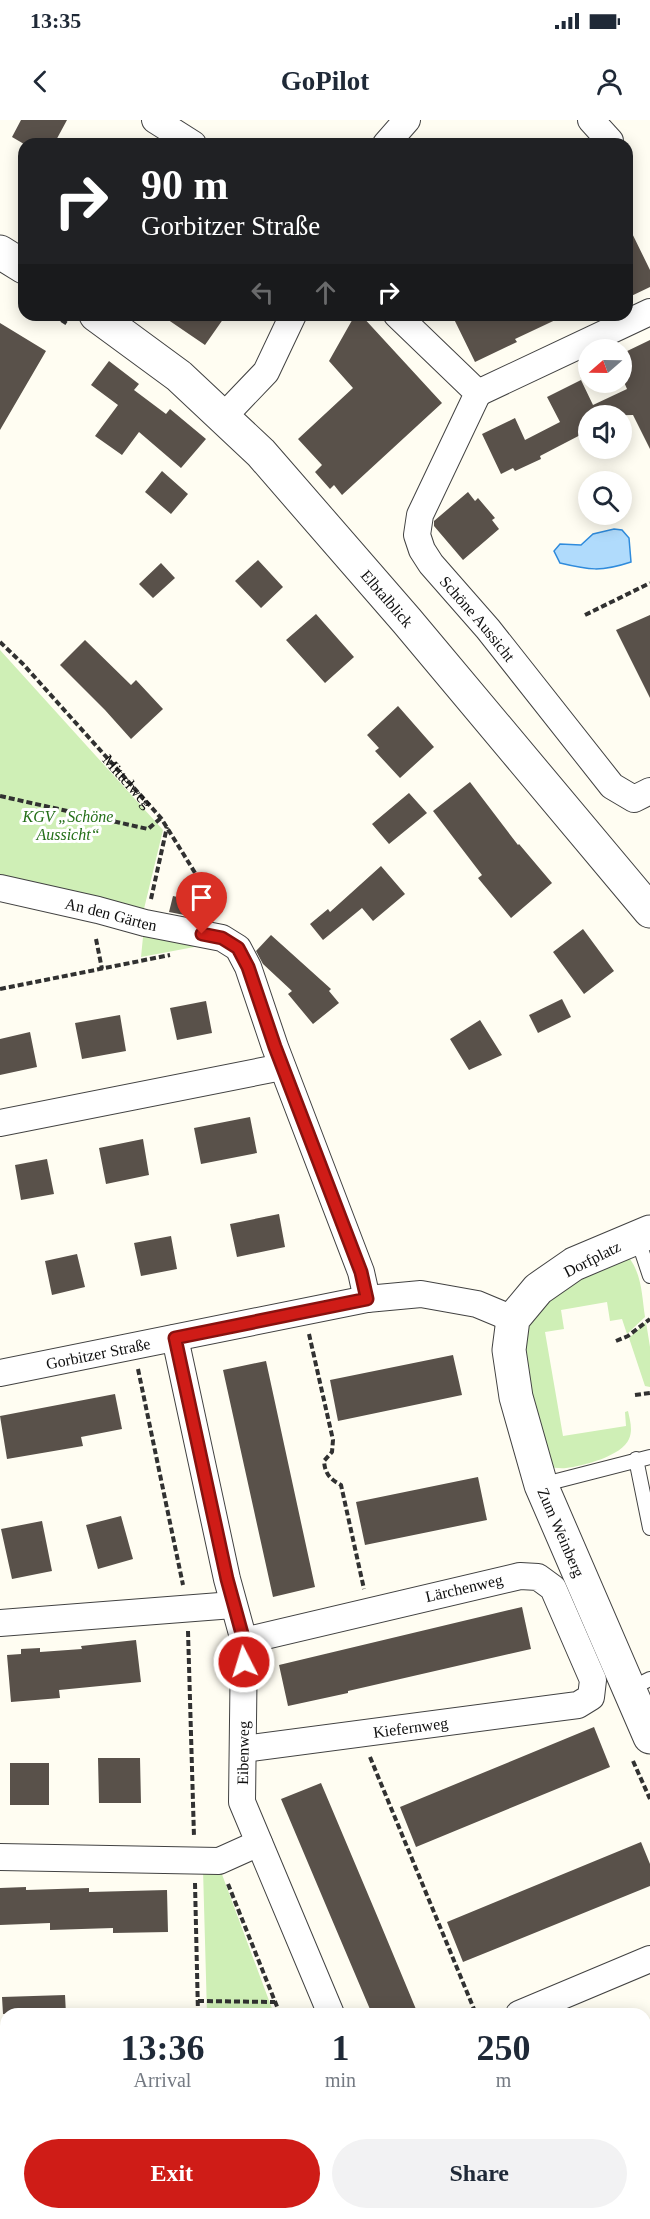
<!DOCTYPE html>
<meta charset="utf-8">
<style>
:root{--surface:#fff;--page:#f2f2f3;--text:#1f2937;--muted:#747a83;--accent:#cf1c17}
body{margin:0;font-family:Georgia,serif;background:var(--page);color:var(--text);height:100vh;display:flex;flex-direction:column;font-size:22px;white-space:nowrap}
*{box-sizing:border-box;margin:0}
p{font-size:20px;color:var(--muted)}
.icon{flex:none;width:33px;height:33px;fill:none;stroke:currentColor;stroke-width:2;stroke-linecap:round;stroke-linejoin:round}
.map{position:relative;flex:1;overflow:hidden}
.panel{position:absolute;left:0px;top:1888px;width:651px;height:212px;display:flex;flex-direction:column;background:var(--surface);border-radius:18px 18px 0 0;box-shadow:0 3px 15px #0003}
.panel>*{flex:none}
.hud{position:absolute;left:18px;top:18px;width:615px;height:183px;border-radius:18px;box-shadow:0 3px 15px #0003;background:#202124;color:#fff;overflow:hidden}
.needle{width:39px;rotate:250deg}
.controls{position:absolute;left:578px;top:219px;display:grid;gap:12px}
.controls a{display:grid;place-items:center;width:54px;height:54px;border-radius:50%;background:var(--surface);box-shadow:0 3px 15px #0003;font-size:30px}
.pin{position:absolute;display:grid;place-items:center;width:51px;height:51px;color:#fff;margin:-62px -26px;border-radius:50% 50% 50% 0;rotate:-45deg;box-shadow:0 0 6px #0007}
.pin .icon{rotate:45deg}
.me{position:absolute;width:66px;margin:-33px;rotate:355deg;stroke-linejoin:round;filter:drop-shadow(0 0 4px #0008)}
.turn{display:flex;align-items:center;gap:21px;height:126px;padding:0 24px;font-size:27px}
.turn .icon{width:78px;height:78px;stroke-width:2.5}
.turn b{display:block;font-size:42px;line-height:51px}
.lanes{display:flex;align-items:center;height:57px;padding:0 24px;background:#0003;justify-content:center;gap:30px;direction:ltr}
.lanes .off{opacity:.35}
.eta{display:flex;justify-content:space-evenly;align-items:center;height:102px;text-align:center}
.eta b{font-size:36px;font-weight:700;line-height:42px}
.primary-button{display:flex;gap:12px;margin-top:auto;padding:12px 24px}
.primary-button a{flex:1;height:69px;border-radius:36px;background:var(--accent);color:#fff;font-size:24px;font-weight:700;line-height:69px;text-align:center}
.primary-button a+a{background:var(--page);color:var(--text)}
.status{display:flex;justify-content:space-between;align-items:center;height:42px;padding:0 30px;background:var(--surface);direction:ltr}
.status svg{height:16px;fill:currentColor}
header{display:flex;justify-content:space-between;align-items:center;height:78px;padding:0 24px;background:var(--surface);font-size:27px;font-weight:700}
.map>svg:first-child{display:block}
</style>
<div class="status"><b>13:35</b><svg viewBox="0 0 49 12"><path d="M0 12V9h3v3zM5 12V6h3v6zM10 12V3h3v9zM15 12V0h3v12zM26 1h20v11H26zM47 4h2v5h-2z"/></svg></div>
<header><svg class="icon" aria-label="back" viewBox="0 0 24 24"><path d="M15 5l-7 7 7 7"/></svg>GoPilot<svg class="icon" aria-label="person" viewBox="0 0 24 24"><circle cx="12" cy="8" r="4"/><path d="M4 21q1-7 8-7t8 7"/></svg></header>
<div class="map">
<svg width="650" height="2099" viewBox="0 0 650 2099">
<rect width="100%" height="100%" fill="#fffdf2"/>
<!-- green -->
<path fill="#cfefb6" d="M0,530L163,710L143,793L0,759Z
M144,807L205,825L141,837Z
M622,1137L630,1139C642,1156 642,1177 645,1197L627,1214L622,1199L610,1201L607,1182L561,1190L564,1209L545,1212L563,1316L626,1306L625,1292L628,1291C630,1300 633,1310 629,1319C622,1336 583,1346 566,1348C560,1349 553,1347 547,1347L525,1239L526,1212L532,1195L550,1174Z
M646,1202L650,1227V1267L645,1266L629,1218Z
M203,1749H220L274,1894H207Z"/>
<!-- water -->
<path fill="#b0dbfc" stroke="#2f8bdc" stroke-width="1.5" d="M614,409L622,410L629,418L631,442C601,452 589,450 560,443L554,431L560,424L581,425L593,414Z"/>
<!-- building -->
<path fill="#59514a" d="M21,0H67L54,24H24L12,17Z
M627,103L650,150V167L627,178Z
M161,195H226L205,225Z
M355,195H361L442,283L342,375L334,365L330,369L315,352L322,345L298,319L353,268L329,241Z
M452,195H566L515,219L517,222L475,242Z
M0,203L46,231L0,310Z
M650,220V329L633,295L588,296V311L540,336L541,339L515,351L513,348L501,354L482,314L515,298L525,320L560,302L547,277L581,260L593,285L627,269L621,255V234Z
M109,241L139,264L134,270L166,294L170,289L206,319L181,348L139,312L122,335L95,316L118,285L91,265Z
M162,351L188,374L171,394L145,372Z
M468,372L475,381L478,378L495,398L492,400L499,409L463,440L434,406V401Z
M258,440L283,467L261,488L235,461Z
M161,443L175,458L153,478L139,464Z
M316,494L354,537L325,563L286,520Z
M650,495V578L616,510Z
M85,520L131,565L136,560L163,589L131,619L105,590L60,545Z
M398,586L434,627L400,658L375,631L379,628L367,615Z
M470,662L518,725L519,724L552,763L511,798L478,758L482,755L433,691Z
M409,673L427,693L389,724L372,704Z
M381,746L405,774L373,801L362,788L323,820L310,804L328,789L330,792Z
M173,776L214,785L210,800L169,792Z
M583,809L614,851L584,874L553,832Z
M271,815L331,869L329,871L339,883L313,904L288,874L292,871L263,844L256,831Z
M562,879L571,897L538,913L529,895Z
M206,881L212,913L177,920L170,888Z
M120,895L126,931L82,939L75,903Z
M480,900L502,935L469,950L450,919Z
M30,912L37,947L0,955V919Z
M250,997L257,1033L201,1044L194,1008Z
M143,1019L149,1055L106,1064L99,1028Z
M47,1039L54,1074L21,1080L15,1045Z
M279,1094L285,1127L237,1137L230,1104Z
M171,1116L177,1149L141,1156L134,1123Z
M77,1134L85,1167L52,1175L45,1141Z
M453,1235L462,1275L338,1301L330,1260Z
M266,1241L315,1467L273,1477L223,1250Z
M115,1274L122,1309L81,1317L83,1326L7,1339L0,1296Z
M478,1357L487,1400L365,1425L356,1382Z
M121,1396L133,1439L98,1449L86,1405Z
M42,1401L52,1451L12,1459L1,1409Z
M522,1487L531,1529L348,1571V1573L288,1586L279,1545Z
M136,1520L141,1562L59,1570L60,1578L11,1582L7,1535L21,1534V1529L40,1528V1532L82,1529L81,1526Z
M594,1607L610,1647L416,1727L400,1687Z
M98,1638H140L141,1683H99Z
M10,1643H49V1685H10Z
M321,1663L378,1798L418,1894H372L330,1795L281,1679Z
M641,1722L650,1744V1766L463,1842L447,1802Z
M26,1767V1770L89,1768V1772L167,1770L168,1812L113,1813V1808L50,1810V1803L0,1805V1768Z
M65,1875L66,1894H3L2,1877Z"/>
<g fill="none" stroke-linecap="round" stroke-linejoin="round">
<!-- service casing -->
<g stroke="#424242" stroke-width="16">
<path id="service" d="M637,1117L650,1156
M636,1339L650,1408
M541,1365L650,1337
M630,1569L650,1559"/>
</g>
<!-- minor casing -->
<g stroke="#424242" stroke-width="28">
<g id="minor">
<path d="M155,0L193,24"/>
<path d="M591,0L610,21"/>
<path d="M386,24L407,0"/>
<path id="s2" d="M397,195L478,273L420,395L417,415L422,430L431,444L488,509L612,666L634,679L650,671"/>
<path d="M478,273L650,192"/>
<path d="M224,296L266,252L293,195"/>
<path id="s3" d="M0,768L98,790L145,803L222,818L238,828L248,847L275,927L361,1152L367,1179"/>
<path d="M0,1003L282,947"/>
<path d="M175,1218L227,1459L244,1521L242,1682L331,1894"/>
<path id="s4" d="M0,1253L367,1179L421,1174L477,1184L513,1199"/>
<path d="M0,1503L233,1485"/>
<path id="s5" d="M244,1629L578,1585L591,1577L593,1560L553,1468L538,1457L520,1456L244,1521"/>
<path d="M0,1737L219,1741L259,1723"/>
<path d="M519,1894L650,1839"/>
<path d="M0,1970L6,1971"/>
<path d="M28,2099L39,2094"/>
</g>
</g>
<!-- tertiary casing -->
<g stroke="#424242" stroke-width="35">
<g id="tertiary">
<path d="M0,132L24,147"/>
<path id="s6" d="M96,195L179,256L261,333L407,501L650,791"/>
<path id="s7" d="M650,1112L574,1144L538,1169L513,1199L509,1230L516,1277L541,1365L650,1617"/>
</g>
</g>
<!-- path -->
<g stroke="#313131" stroke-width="4" stroke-dasharray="6 3" stroke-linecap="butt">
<path d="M54,195L69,205"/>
<path d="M585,495L650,463"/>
<path id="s1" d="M0,522L23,544L161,698L220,793"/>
<path d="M0,676L148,709L161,698"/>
<path d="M151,779L167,707"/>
<path d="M96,819L102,849"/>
<path d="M0,869L170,835"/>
<path d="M309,1214L333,1320L332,1332L324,1341C325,1354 330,1359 341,1365L364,1469"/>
<path d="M616,1221L628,1216L650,1199"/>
<path d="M138,1249L183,1465"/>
<path d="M635,1275L650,1273"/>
<path d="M188,1511L194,1717"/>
<path d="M370,1637L476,1894"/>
<path d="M633,1641L650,1679"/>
<path d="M195,1763L198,1894"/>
<path d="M228,1764L280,1894"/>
<path d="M198,1881L275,1882"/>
</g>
<!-- service -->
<use href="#service" stroke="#fff" stroke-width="14"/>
<!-- minor -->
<use href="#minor" stroke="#fff" stroke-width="26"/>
<!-- tertiary -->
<use href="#tertiary" stroke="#fff" stroke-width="33"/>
</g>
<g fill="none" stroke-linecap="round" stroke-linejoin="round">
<!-- route casing -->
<g stroke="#87120f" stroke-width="15">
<path id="route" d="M202,814L222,818L238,828L248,847L275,927L361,1152L367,1179L175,1218L227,1459L244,1521V1542"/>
</g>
<!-- route -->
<use href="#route" stroke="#cf1c17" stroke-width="10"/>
</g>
<g text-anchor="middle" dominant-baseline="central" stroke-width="6" stroke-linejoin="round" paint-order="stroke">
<!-- street labels -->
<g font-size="16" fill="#0f0f0f" stroke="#fff">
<text stroke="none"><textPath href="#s6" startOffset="408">Elbtalblick</textPath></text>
<text stroke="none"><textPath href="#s2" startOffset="372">Schöne Aussicht</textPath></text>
<text stroke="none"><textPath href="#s1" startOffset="189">Mittelweg</textPath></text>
<text stroke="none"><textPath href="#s3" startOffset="114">An den Gärten</textPath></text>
<text transform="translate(592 1139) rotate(-27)">Dorfplatz</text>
<text stroke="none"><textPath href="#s4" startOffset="100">Gorbitzer Straße</textPath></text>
<text stroke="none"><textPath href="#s7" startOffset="387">Zum Weinberg</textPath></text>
<text transform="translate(464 1468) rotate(-13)">Lärchenweg</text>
<text stroke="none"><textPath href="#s5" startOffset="168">Kiefernweg</textPath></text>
<text transform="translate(243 1633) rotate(-89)">Eibenweg</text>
</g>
<!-- park labels -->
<g font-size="16" font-style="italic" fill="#246f18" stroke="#fff">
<text x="68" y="696">KGV „Schöne<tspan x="68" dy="18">Aussicht“</tspan></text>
</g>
</g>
</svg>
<div class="controls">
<a><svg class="needle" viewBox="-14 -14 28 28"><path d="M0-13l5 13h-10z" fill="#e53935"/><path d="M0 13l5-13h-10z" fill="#747a83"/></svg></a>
<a><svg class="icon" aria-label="sound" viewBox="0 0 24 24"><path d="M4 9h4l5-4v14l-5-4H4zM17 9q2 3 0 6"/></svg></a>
<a><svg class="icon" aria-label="search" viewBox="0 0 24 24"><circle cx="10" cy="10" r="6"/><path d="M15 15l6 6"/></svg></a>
</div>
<div class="pin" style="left:202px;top:814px;background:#d93025"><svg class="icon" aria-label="arrive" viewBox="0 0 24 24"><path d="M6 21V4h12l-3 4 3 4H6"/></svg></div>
<svg class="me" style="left:244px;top:1542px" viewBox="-20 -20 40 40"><circle r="17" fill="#cf1c17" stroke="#fff" stroke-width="3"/><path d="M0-11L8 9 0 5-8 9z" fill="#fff"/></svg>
<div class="hud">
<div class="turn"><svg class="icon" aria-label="right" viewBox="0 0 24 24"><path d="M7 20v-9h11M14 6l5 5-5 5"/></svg><div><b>90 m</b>Gorbitzer Straße</div></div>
<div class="lanes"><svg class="icon off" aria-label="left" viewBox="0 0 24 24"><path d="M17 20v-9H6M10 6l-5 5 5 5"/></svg><svg class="icon off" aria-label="ahead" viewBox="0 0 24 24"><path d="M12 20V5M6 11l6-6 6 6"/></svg><svg class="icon" aria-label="right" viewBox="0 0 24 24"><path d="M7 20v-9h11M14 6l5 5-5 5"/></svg></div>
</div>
<section class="panel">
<div class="eta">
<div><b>13:36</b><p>Arrival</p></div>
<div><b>1</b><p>min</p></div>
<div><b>250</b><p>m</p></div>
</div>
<div class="primary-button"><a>Exit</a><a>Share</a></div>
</section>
</div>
